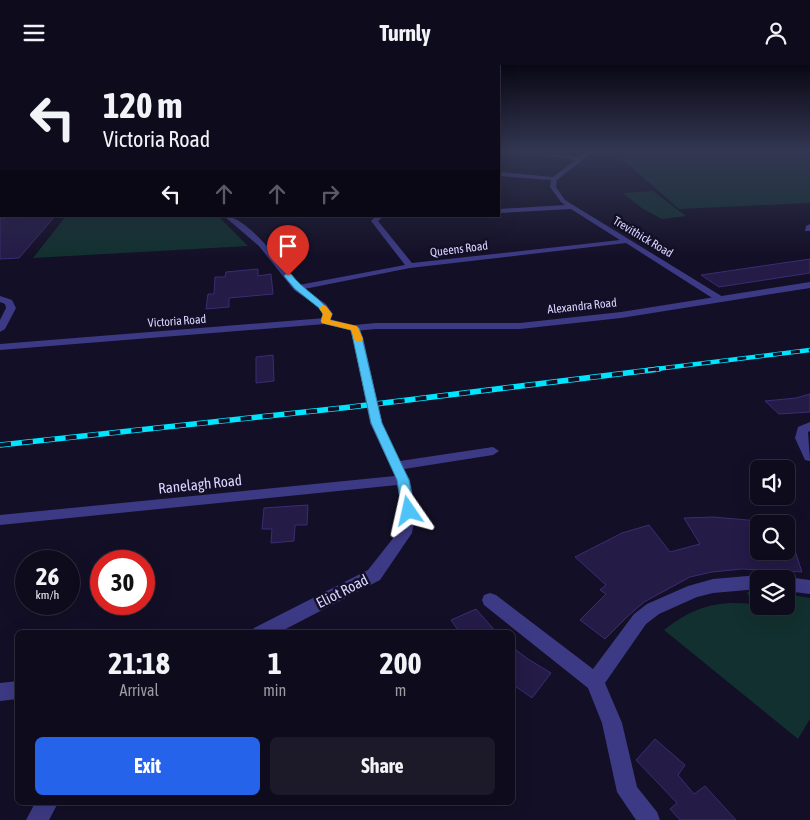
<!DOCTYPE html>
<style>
:root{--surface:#0e0b1c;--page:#1c1929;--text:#f1f3f6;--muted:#9b9ba3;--line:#2e2b3b;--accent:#2563eb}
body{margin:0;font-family:"Asap Condensed",sans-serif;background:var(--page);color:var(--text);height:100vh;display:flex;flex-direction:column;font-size:19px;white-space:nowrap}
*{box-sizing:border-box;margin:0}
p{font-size:16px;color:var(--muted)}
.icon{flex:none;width:28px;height:28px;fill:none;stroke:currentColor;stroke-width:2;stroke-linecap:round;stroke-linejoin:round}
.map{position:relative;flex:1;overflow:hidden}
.sheet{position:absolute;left:15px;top:565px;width:500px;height:175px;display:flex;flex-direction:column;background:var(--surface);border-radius:8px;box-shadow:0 5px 20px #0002,0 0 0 1px var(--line)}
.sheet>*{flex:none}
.guide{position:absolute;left:0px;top:0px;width:500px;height:152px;box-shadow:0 5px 20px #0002,0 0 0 1px var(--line);background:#0e0b1c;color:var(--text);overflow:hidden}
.buttons{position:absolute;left:750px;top:395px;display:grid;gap:10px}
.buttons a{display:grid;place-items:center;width:45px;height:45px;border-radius:8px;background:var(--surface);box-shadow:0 5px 20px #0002,0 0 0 1px var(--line);font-size:25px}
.speed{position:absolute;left:15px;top:485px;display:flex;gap:10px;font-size:25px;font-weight:700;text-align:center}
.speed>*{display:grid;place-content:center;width:65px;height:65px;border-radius:50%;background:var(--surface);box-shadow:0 5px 20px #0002,0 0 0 1px var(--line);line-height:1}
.speed small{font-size:12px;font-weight:400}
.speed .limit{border:8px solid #d22;background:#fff;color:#111}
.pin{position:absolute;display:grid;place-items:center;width:42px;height:42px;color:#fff;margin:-51px -21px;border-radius:50% 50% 50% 0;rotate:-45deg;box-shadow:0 0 5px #0007}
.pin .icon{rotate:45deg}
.me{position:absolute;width:55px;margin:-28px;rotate:349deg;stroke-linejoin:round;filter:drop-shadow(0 0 4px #0008)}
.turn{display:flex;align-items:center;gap:18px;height:105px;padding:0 20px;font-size:22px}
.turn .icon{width:65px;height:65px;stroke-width:2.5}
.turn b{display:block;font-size:35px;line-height:42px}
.lanes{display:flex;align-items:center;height:48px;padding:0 20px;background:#0003;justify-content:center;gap:25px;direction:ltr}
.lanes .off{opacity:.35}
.eta{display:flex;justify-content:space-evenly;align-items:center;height:85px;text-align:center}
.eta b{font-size:30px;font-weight:700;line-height:35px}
.primary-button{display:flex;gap:10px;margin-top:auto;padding:10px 20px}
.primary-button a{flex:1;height:58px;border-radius:8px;background:var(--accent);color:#fff;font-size:20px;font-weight:700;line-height:58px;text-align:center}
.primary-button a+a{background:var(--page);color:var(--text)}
header{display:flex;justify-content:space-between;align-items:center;height:65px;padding:0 20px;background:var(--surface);font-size:22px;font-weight:700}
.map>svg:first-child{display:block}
</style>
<header><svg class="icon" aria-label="menu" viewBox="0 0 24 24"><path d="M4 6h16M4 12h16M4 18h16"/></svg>Turnly<svg class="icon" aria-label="person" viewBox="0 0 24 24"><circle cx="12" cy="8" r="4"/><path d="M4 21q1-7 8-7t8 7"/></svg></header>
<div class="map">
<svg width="810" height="755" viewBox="0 0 810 755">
<rect width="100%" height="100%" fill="#130f26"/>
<!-- green -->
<path fill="#12302f" d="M613,86H774L810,89V138L679,144Z
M653,126L686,151L662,154L643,144L623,128Z
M66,151H218L248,181L33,193Z
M747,527H759V541H786V529L810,533V654L798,674L664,565C692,543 716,535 752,539Z"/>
<!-- building -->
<path fill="#241b47" stroke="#3b2d73" d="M24,151H55L19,193L0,194V153Z
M810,194V208L719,222L701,210Z
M258,204V211L271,209L273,229L229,233V242L206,244L208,229H214L215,212H225L226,207Z
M273,290L274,316L256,318V292Z
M810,329V347L779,349L765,336L796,333Z
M308,440L307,460H295L294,476L271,478L272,464H262L264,443Z
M713,452L759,456V486H795L802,507L742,504L712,507L690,512L644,537L627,552L605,574L580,555L606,529L600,525L606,520L575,492L622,468L649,460L670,487L700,479L684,453Z
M476,544L497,568H460L451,555Z
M512,582L528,594L551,608L532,633L512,619Z
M655,674L685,700L678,710L694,729L705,721L736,755H680L670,744L677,738L636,695Z"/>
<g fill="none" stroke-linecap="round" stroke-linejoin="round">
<!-- minor -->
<path fill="#3d3a85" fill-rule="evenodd" d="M513,86L579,92L588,86H594L557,115L556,122L565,135L723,232V236H717L626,178L410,203L304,224L326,239L333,249L328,258L325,259L320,256L323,249L320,243L294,225L259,181L224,151C248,151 284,202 299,220L405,200L371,156L376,151H384L378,156L412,198L620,175L571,144L499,148V144L565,140L561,137L550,122L551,115L499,111V107L553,112L575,95Z
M810,159V166H805L806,161Z
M0,231L12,235L16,243L5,264L0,267V255L6,243L5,239L0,237Z
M354,260L357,261L363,272L382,358L400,396L493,382L499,386L493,390L404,404L410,415L416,446L412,468L380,515L278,568H252L254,563L368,505L398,467L402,446L397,420L0,460V450L395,411L370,358L353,272L349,263Z
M810,357V366L808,367L810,396L805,395L795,373L798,362Z
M759,510L765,514H759V524L713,528L697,532L659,549L646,559L605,618L622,658L637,722L657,747L660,755H636L617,727L602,658L588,623L484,540L482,535L484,530L490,528L496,530L593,604L634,549L647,539L688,521L713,514Z
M786,512L810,515V529L786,526V514H782Z
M18,616V634L0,636V618Z
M35,738H58L49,755H26Z"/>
<!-- tertiary -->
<path fill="#3d3a85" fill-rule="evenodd" d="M810,217V223L621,253L520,264H376L354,266L325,259L0,285V279L325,253L354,260L376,258H520L621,247Z"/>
<!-- trunk -->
<path fill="#e055d1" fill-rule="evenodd" d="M0,109H1V113H0Z"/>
<!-- rail-far1 casing -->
<g stroke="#00e5ff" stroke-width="4.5">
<path id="rail-far1" d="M648,305L810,285"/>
</g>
<!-- rail casing -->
<g stroke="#00e5ff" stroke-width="5.5">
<path id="rail" d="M0,380L351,342L659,304"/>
</g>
<!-- rail-far1 -->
<use href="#rail-far1" stroke="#130f26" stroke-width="3" stroke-dasharray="9" stroke-linecap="butt"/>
<!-- rail -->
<use href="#rail" stroke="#130f26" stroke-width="4" stroke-dasharray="11" stroke-linecap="butt"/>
</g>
<!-- sky -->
<linearGradient id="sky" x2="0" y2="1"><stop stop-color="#0a0815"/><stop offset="0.45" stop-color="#333752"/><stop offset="1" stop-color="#333752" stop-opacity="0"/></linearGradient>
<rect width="810" height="192" fill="url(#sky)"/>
<!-- route -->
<path fill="#4fc3f7" stroke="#337fa1" d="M286,209H291C303,225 321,233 332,249L330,255L359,263L362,272L382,358L409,415L415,446L413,449H404L402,446L397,415L371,358L351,265L322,258L321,256L323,249L319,243L295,224L284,211Z"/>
<!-- slow -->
<path fill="#f59e0b" d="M323,240L326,241L332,249L330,255L357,261L363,274L362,276H355L351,265L322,258L321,256L323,249L319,243Z"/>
<g text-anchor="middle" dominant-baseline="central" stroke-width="5" stroke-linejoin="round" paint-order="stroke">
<!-- far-street labels -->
<g font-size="12" fill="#d9d4ff" stroke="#130f26">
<text transform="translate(643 172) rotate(31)">Trevithick Road</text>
<text transform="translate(459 184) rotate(-7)">Queens Road</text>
<text transform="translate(582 241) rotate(-6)">Alexandra Road</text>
<text transform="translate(177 256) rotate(-4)">Victoria Road</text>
</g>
<!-- street labels -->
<g font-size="15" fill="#d9d4ff" stroke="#130f26">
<text transform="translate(200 419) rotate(-6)">Ranelagh Road</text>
<text transform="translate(342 526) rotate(-27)">Eliot Road</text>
</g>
</g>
</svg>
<div class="buttons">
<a><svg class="icon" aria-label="sound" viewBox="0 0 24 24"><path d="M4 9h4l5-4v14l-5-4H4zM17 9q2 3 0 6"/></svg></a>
<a><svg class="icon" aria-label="search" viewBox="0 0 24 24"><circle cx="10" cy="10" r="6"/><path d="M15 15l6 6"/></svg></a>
<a><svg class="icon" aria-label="layers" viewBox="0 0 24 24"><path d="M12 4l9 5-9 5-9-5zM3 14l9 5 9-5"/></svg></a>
</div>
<div class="speed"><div>26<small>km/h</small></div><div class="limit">30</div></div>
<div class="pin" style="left:288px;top:211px;background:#d93025"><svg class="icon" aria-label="arrive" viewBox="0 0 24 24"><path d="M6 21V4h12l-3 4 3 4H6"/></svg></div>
<svg class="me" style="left:409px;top:446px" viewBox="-20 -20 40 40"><path d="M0-17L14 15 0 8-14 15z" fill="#4fc3f7" stroke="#fff" stroke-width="4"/></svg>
<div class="guide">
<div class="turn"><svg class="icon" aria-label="left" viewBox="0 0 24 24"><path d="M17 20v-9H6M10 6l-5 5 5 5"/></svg><div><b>120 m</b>Victoria Road</div></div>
<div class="lanes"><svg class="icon" aria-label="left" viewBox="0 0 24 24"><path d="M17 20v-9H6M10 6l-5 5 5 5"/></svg><svg class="icon off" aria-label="ahead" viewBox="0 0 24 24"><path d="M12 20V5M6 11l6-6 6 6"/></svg><svg class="icon off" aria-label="ahead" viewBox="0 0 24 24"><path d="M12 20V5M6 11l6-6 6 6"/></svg><svg class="icon off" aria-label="right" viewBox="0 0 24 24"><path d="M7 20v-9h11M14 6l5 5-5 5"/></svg></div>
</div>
<section class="sheet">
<div class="eta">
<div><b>21:18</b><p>Arrival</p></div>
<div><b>1</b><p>min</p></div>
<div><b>200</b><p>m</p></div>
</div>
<div class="primary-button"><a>Exit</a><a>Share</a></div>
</section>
</div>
